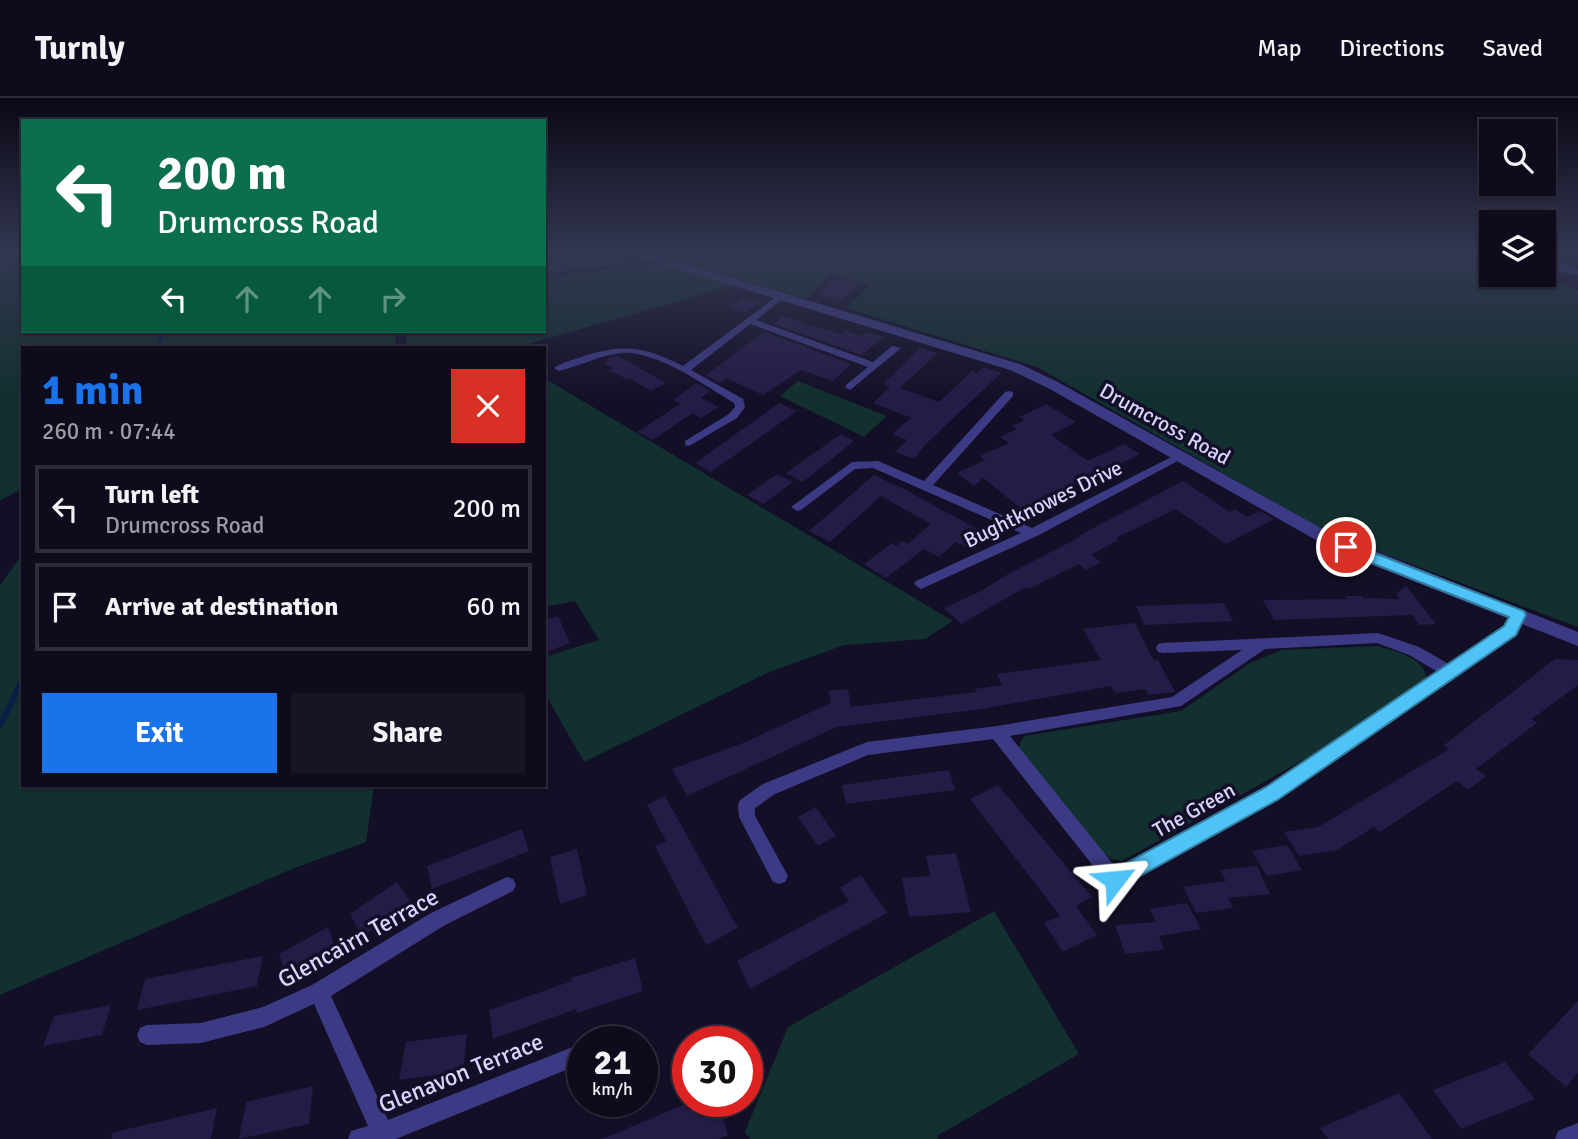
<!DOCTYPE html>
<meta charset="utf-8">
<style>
:root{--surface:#0e0b1c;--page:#171425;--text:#f1f3f6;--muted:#9b9ba3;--line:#2e2b3b;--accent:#1a73e8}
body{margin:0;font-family:Signika,sans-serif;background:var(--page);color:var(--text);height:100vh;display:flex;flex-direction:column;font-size:26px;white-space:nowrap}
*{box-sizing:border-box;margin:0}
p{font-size:23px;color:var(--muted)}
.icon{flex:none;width:38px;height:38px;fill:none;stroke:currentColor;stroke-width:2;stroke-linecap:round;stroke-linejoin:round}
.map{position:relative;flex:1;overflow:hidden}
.sheet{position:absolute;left:21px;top:248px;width:525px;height:441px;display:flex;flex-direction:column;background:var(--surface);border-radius:0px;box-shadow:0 2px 5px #0004,0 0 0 2px var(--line)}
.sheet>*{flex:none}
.top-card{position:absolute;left:21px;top:21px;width:525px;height:214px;border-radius:0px;box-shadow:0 2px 5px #0004,0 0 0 2px var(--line);background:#0b6e4f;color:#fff;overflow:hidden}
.controls{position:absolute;left:1479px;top:21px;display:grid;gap:14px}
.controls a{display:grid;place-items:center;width:77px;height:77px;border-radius:0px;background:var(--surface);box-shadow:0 2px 5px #0004,0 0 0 2px var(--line);font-size:35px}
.speed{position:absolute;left:567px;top:928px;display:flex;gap:14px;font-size:35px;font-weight:700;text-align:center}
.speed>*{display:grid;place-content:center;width:91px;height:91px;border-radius:50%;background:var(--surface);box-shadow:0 2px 5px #0004,0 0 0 2px var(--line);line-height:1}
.speed small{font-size:18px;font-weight:400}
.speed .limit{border:10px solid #d22;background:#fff;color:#111}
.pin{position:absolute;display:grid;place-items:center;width:60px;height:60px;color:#fff;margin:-30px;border:4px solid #fff;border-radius:50%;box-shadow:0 2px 7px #0007}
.me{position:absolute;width:77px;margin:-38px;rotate:61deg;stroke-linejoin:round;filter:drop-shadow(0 0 5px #0008)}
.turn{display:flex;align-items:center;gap:24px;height:147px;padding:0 21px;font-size:32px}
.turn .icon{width:91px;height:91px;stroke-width:2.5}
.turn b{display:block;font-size:49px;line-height:60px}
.lanes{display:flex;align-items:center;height:66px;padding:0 21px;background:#0003;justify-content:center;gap:35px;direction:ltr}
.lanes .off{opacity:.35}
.round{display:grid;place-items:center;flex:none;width:74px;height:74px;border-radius:0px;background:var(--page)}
.overview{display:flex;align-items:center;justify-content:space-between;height:119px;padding:0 21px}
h1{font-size:42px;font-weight:800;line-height:52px;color:var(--accent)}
.cta{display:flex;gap:14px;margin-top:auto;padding:14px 21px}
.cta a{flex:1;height:80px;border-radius:0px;background:var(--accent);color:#fff;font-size:28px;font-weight:800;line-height:80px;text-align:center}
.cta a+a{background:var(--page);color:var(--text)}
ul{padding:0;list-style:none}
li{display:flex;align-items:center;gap:21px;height:88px;margin:0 14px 10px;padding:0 7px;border:4px solid var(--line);border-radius:0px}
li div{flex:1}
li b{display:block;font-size:26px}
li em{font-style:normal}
header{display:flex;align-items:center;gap:42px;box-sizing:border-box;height:98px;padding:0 35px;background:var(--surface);border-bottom:2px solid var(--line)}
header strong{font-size:33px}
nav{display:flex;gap:38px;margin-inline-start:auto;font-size:24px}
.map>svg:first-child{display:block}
</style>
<header>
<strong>Turnly</strong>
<nav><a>Map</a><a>Directions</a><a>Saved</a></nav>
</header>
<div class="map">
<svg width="1578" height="1041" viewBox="0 0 1578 1041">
<rect width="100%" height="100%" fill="#130f26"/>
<!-- green -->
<path fill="#12302f" d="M0,155H23V233H394L397,250H23V391L0,402Z
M544,155H630L621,165L544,177Z
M650,155H1473L1491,162V177H1534L1578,192V529L1326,434L1037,269L846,210L870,187L830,177L807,201Z
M660,165L732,188L513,250H408L404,233H544V180Z
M544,280L953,523L925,541L844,547L767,575L584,664L544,594V559L599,542L575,503L544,509Z
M798,283L887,318L864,339L780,298Z
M23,455V688H374L366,744L292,771L0,897V487Z
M1378,548C1395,553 1430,561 1426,584L1307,660L1122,763L1111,761L1100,752L1020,656L1019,648L1024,638L1181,613L1250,565L1282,552Z
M994,813L1079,956L937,1038L938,1041H750L745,1034L788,929Z"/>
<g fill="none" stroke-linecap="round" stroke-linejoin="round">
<!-- stream-far1 -->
<path stroke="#0a1f44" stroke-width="3.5" d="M158,250L163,233"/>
<!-- stream -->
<path stroke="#0a1f44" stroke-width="6" d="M0,628L23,580"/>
</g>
<!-- building -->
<path fill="#241b47" d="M836,180L858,186L841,202L819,196Z
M742,199L760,204L744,215L728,209Z
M783,218L842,237L846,233L862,238L867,234L884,239L861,257L774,226Z
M764,234L851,266L833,283L801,272L763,297L726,280L720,285L706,277Z
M920,250L938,255L900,290L939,304L972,273L977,275L984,269L1001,275L925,347L914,361L895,354L907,342L892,336L911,320L873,305L890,289L883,286Z
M618,258L643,272L666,285L651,293L629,280L627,281L609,273L613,270L605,266L609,260Z
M696,285L710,293L701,300L719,309L701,320L693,315L653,342L637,334L680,306L673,302Z
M779,305L797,313L711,374L695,365Z
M1046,306L1076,324L1051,337L1088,363L1124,346L1140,356L1025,414L983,380L974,388L957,375L985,362L980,358L1009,345L1000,339L1017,331L1012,328L1024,322L1019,319Z
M841,336L854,343L803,384L786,375Z
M777,376L793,384L763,406L747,397Z
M874,377L904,391L981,433L964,448L956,444L939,459L924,451L886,480L864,466L892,445L896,448L902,443L908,446L931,426L881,398L830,444L809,433Z
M1183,383L1230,414L1235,411L1247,419L1260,413L1274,421L1226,446L1176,411L1116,440L1118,442L1091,457L1101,464L1086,472L1079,466L1029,491L1026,489L961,526L944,510L981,493L1010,475L1080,439L1078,438Z
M1406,488L1436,526L1419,527L1412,517L1274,522L1263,502L1347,501L1345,498H1361L1363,500L1400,501L1396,496Z
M1224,505L1233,523L1144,527L1136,508Z
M558,518L570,545L544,555V522Z
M1135,525L1154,563L1158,562L1175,594L1149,597L1145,591L1115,595L1111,588L975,612L837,629L687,698L672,671L743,645L831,605L828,593L848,591L851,609L976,594L975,591L1002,587L997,576L1101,562L1083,531Z
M1555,561L1578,562V587L1532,621L1537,625L1476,671L1486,678L1468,692L1457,683L1380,734L1374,729L1337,752L1299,758L1284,734L1318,729L1449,651L1444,647Z
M949,672L955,692L846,706L842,687Z
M998,687L1092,799L1076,808L1097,837L1063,854L1044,825L1060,818L970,701Z
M665,698L738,830L706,847L655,748L666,743L647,707Z
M816,709L836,738L818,748L798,719Z
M522,731L529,753L432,791L427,768Z
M1287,747L1302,772L1267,778L1252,753Z
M577,751L587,797L560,806L550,759Z
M956,755L971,814L909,819L902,780L930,778L926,758Z
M1257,768L1270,796L1228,800L1233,810L1196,815L1183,789L1226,783L1220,772Z
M861,777L887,815L750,891L737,863L849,803L840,789Z
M397,784L411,805L362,838L350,816Z
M1187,805L1201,831L1159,838L1164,852L1125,856L1115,827L1156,824L1150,811Z
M328,829L337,853L287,881L279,856Z
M263,858L257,888L137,912L145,881Z
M635,860L643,893L577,915L576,911L493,941L489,912L572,883L571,880Z
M1578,903V975L1566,989L1528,956Z
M111,907L102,937L43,948L54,918Z
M467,936L463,973L399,982L406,944Z
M1505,964L1535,1001L1461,1031L1433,992Z
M313,988L309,1026L239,1041L246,1004Z
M1399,995L1432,1041H1328L1320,1030Z
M693,1003H718L728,1037L719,1041H602Z
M217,1010L211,1041H112L111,1035Z"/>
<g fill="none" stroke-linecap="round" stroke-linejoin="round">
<!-- minor -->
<path fill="#3d3a85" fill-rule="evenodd" d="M1544,159L1578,171V177L1563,174L1544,165Z
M780,196L785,199L783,201L756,222L873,264L892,248L901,250L850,292L845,289L846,287L868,269L750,226L691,272L743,301L745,309L737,320L689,348L685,347V343L729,316L735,309L734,305C704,287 656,252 621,255C600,257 580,268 559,273L554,270C562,264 574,262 584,258C624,245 646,249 683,268Z
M1009,293L1013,294V298L933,387L1032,430L1177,356H1185L1187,358L1037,438L921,491L914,486L916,483L1021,435L873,370L855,371L801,412L797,413L791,409L852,364L878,363L924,383L1005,294Z
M1518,512L1525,517L1515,536L1279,700L1115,790L1109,788L993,641L868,657L775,696L755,710V718L788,778L785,784L779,786L773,784L739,719L738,707L740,702L763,686L867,644L997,628L1172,599L1242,552L1163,555L1158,554L1156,550L1158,546L1163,545L1378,535L1419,549L1449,566L1505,528L1513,513ZM1377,545L1409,557L1438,574L1267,690L1117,771L1010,638L1181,608L1265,551Z
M507,779L513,781L516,787L513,793L445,827L331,898L388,1022L583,945V965L396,1041H348L351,1033L368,1028L314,906L264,929L201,945L147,947L140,944L137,937L140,930L147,927L201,925L263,909L312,887L431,815Z
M626,928L633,931L636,938L634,943H603L606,936Z
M1578,1025V1041H1555L1558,1033Z"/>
<!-- tertiary -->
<path fill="#3d3a85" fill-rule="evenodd" d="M637,155H650L1020,266L1058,284L1328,434L1578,534V548L1365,464L1316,442L1048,290L1010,272L645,161Z"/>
</g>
<!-- sky -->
<linearGradient id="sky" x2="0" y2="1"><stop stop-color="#0a0815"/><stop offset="0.51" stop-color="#333752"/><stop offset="1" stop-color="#333752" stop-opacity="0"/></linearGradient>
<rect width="1578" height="301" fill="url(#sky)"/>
<!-- route -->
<path fill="#4fc3f7" stroke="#337fa1" stroke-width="2" d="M1346,444L1524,513L1526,517L1516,537L1279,701L1122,788L1115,791L1108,788L1105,782L1108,775L1266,689L1504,528L1509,519L1341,453L1339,449L1341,446Z"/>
<g text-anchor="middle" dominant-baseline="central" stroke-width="7" stroke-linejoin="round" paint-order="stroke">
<!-- street labels -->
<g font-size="21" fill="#d9d4ff" stroke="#130f26">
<text transform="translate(1165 326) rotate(29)">Drumcross Road</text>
<text transform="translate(1043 406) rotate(-26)">Bughtknowes Drive</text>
<text transform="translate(1194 712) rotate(-29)">The Green</text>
</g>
<!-- near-street labels -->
<g font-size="24" fill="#d9d4ff" stroke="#130f26">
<text transform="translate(358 840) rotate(-29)">Glencairn Terrace</text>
<text transform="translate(461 975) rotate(-22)">Glenavon Terrace</text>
</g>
</g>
</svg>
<div class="controls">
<a><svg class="icon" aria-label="search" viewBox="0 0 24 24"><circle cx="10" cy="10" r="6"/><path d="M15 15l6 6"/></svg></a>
<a><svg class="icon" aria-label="layers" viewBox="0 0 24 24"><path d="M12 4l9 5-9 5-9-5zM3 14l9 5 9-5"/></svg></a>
</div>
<div class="speed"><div>21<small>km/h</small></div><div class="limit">30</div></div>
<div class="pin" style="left:1346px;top:449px;background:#d93025"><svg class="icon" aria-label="arrive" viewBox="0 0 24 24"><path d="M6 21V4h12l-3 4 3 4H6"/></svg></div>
<svg class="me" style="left:1115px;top:782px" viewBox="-20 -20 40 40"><path d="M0-17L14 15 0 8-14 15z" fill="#4fc3f7" stroke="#fff" stroke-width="4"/></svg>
<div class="top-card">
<div class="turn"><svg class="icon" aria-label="left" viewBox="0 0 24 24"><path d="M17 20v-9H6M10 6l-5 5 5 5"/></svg><div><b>200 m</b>Drumcross Road</div></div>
<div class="lanes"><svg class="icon" aria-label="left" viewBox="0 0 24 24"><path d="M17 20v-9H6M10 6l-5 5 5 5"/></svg><svg class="icon off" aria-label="ahead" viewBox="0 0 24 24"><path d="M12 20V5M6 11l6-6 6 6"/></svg><svg class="icon off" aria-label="ahead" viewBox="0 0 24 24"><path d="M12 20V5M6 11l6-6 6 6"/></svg><svg class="icon off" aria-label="right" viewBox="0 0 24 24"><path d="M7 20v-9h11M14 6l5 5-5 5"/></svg></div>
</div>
<section class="sheet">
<div class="overview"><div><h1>1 min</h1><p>260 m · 07:44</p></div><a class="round" style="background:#d93025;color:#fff"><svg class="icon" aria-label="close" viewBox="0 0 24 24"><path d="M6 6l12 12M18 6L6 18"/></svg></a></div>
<ul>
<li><svg class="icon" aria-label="left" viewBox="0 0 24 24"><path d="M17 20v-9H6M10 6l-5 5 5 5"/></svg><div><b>Turn left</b><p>Drumcross Road</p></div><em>200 m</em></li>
<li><svg class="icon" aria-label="arrive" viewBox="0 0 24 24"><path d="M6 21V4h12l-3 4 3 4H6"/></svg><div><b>Arrive at destination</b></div><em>60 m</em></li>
</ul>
<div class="cta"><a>Exit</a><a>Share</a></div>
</section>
</div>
